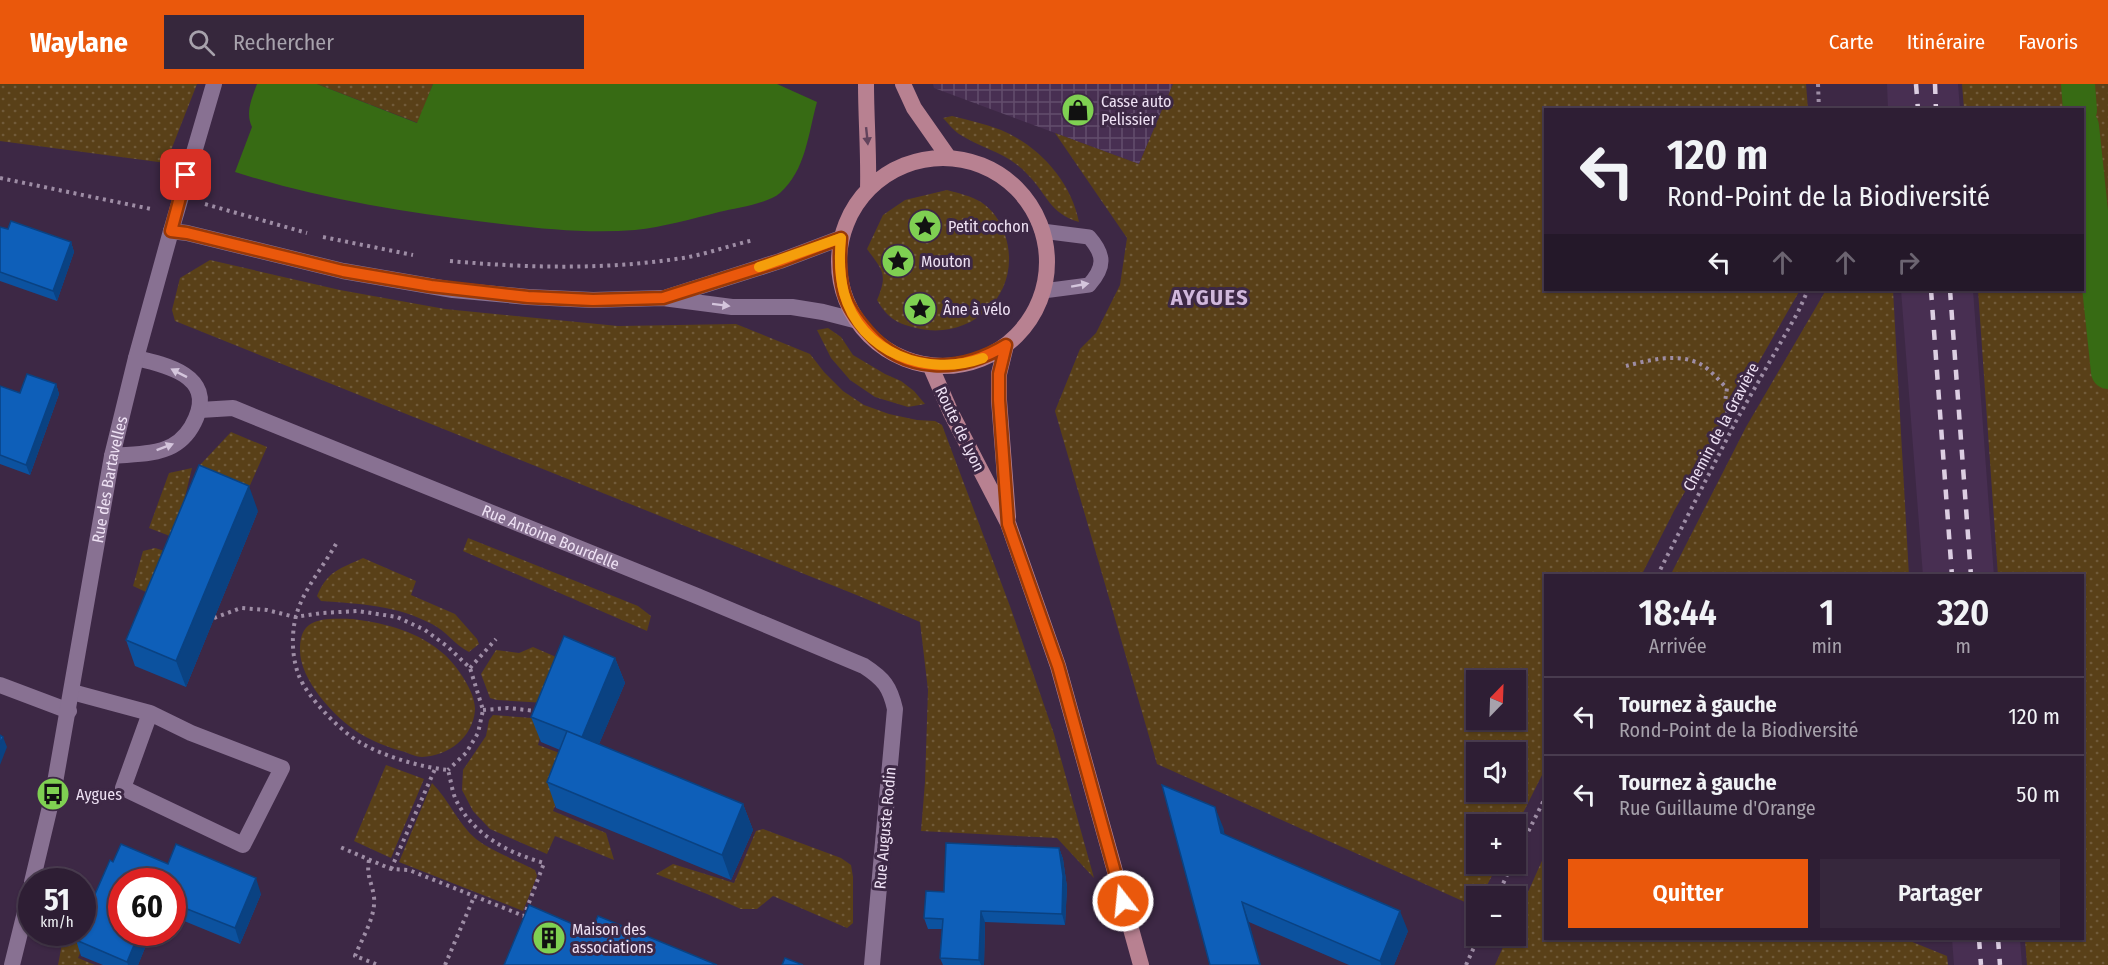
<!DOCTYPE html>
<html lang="fr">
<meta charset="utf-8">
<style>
:root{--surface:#2e1e34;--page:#36273c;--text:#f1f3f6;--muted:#a7a2ac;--line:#493c4f;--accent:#ea580c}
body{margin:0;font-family:"Fira Sans Condensed",sans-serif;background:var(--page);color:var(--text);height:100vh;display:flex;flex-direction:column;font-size:22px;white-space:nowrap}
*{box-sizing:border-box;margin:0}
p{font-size:20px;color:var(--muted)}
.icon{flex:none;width:33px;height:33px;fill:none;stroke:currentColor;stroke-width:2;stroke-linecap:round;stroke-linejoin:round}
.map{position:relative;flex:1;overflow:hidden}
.panel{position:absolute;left:1544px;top:490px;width:540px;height:366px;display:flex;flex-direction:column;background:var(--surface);border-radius:0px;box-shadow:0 2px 4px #0004,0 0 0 2px var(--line)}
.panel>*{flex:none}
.hud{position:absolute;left:1544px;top:24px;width:540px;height:183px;border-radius:0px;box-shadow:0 2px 4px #0004,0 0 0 2px var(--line);background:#2e1e34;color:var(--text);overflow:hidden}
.needle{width:39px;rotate:23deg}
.buttons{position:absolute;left:1466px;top:586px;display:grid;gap:12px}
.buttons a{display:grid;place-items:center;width:60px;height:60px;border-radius:0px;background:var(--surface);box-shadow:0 2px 4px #0004,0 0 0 2px var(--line);font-size:30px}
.speed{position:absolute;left:18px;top:784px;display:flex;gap:12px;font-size:30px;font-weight:700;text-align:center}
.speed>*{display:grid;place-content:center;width:78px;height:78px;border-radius:50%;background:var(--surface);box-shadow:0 2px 4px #0004,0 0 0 2px var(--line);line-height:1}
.speed small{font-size:15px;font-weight:400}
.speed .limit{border:9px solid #d22;background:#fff;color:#111}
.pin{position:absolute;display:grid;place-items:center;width:51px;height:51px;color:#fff;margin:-26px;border-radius:12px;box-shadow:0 3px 9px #0006}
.me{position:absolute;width:66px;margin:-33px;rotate:344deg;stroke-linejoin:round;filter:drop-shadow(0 0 4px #0008)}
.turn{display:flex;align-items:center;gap:21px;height:126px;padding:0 24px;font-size:27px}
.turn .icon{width:78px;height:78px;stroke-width:2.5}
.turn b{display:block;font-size:42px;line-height:51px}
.lanes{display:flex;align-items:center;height:57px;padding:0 24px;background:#0003;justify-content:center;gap:30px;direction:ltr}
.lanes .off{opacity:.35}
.eta{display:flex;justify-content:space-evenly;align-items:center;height:102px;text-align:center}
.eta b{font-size:36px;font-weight:600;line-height:42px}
.primary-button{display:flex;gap:12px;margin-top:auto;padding:12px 24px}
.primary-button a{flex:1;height:69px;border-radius:0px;background:var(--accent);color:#fff;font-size:24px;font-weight:600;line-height:69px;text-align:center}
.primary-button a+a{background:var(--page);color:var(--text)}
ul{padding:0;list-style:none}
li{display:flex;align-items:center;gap:18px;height:78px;padding:0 24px;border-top:2px solid var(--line)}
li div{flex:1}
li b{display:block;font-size:22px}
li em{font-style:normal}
header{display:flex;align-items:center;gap:36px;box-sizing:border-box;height:84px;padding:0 30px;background:var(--accent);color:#fff}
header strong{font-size:28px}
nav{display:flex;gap:33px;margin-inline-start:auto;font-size:21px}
.search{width:420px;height:54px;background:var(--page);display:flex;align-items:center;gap:15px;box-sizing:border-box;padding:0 21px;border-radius:0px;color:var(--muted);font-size:22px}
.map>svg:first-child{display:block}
</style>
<header>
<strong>Waylane</strong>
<div class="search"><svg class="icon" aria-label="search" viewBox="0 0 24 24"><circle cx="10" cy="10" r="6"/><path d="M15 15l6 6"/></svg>Rechercher</div>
<nav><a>Carte</a><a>Itinéraire</a><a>Favoris</a></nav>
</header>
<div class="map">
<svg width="2108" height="881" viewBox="0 0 2108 881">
<defs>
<pattern id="industrial-grid" width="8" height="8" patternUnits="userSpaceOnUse" patternTransform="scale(1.5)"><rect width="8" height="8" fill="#482f52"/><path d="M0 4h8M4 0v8" fill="none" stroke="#634d6c"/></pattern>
<pattern id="grass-dots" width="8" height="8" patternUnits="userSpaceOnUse" patternTransform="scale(1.5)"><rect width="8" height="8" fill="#594018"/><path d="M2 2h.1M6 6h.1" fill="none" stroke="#715b3a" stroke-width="1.8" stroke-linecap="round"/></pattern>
</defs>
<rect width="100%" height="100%" fill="#3d2845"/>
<!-- built -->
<path fill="#482f52" d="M1887,0H1958L1960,25H1888Z
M1901,206H1973L1994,492H1923Z
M1952,855H2020L2022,881H1954Z"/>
<!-- industrial -->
<path fill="url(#industrial-grid)" d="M933,0H1173L1139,80L934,4Z"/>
<!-- grass -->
<path fill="url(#grass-dots)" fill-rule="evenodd" d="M0,0H197L166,79L0,57Z
M317,0H433L418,39Z
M1173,0H1806L1808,25L1545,26V206H1800L1674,427L1641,492H1545V685L1515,745V741H1476V780H1498L1481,813H1476V823L1157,680L1055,327L1080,265L1096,249L1120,201L1127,154L1055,49L1139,80ZM1476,597H1515V636H1476ZM1476,669H1515V708H1476Z
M1962,0H2108V881H2027L2025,855H2082V492H1998L1978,206H2082V26L1964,25Z
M952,32C968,36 985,40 1001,46C1039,62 1071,97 1079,138C1049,129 1047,110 1028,91C1009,69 982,65 959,50C953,46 948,39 943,34Z
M947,106C958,109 971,112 981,118C993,126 1001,138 1005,151C1024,208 973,258 916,244C895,239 887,233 877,216C888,190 883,187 867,165L883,131L905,116Z
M210,176L340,206L445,225L618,242L736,240L810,270L824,288L843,307L864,321L889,330L917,336L935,337L942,341L1011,525L1054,650L1094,794L1057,754L921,747L925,698L928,606L920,538L859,512L175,237L172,226L180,194Z
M1826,206H1893L1909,492H1670L1746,343Z
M828,244L841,253L853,271L885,290L901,297L914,307L925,320L908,323L875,313L850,296L831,274L817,246Z
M231,348L267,363L243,417L200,381Z
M192,384L175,454L149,444L169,389Z
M468,454L638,522L651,532L647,547L463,467Z
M155,464L177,471L161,515L133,502L143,467Z
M363,474L416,497L411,511L455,530L477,555L479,560L469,568C455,561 446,547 432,540C396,521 360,520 321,517L317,512C328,486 340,485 363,474Z
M353,535C388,540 418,547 445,571C457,582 476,609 475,626C473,653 449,672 422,673C417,673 410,670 405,668C389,664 372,657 359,649C334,633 300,596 300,566C300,557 301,547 309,541C320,533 340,535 353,535Z
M533,563L570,579L546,619L497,616L490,614L481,590L496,566L519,569Z
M493,631L545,635L538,661L573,674L553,727L606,749L614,776L555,752L547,770L490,745L473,727L462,706L463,686L486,652L489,636Z
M386,681L424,695L391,774L354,757Z
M432,699C449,716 458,740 476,755C493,768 516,776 535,786L537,792L523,827L399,778Z
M763,745L841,774L851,781L853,793V839L847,844L773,812L757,825H741L707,810L656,790L673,780L734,799L756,747Z
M1545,770V855H1905L1947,872L1948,881H1495L1508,852H1515V837Z
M83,825L96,830L78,874L95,881H58L64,849H82Z"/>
<!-- water -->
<path fill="#376b14" d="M257,0H317L417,39L433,0H777L817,18C808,50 806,86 780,109C767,120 736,124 719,128C692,135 663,143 635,146C585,150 534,144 485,138C401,128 316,114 235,88L252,43C245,29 252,14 257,0Z"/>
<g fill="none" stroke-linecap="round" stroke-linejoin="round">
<!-- canal -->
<path stroke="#376b14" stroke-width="34" d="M2078,0L2080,26
M2082,42L2108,288"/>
<!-- path -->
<path stroke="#9e8da5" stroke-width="4" stroke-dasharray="3 4.5" stroke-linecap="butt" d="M1818,0L1819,26
M0,94L151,125
M205,120L307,149
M323,153L413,171
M450,177C528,184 605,186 683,174C707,170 731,161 754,156
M1626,282C1649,276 1680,268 1702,281C1711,286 1719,297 1727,304L1725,318L1731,345
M336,460C323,483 303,506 296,532C291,551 292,574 299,592C308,614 340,647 361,659C386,673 420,683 448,686C451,696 452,709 457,718C475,752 509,769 544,779L524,832L409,786L391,785L340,763
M1657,492L1736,337L1798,228L1808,206
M214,534L241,524L267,526L295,533L322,529L358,527L397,533L425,546L448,563L470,584L483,626L478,649L466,669L448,686
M470,584L496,555
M483,626L508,624L536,627
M1515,774L1545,714
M369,776C366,792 372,798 374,813C376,833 362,854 355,872L376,880
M391,785L435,685
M1497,813L1512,780
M445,881L474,813
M1466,881L1479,852"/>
<!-- service -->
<path stroke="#887192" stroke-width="15" d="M1042,147L1089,153C1105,171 1105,183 1089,201L1043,207"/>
<!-- minor -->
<g stroke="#887192" stroke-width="16">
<path d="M171,147L214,0"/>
<path id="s1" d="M200,326L233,324L697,512L864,582C884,595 890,603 895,625L872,881"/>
<path d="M112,372C131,370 155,371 172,362C183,356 191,346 196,334C214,292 167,281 136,274"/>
<path d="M0,601L69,627"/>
<path d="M72,608L150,629L123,704L243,761L282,684L191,649L150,629"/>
</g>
<!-- tertiary -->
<g stroke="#887192" stroke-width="16">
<path d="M667,213L780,177L841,154"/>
<path id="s2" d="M32,798L53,710L112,372L136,274L171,147L187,149L343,187L453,206L528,213L593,216L663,214L732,223H792L823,228L858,237"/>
<path d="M12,881L32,800"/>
</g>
<!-- primary -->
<path stroke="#b88191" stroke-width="16" d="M866,0C866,35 869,70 868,105
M903,0L914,24L949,74
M839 178a104 104 0 1 1 208 0a104 104 0 1 1-208 0Z
M1006,261L999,290V316L1008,433
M930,281L951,329L1008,439L1058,582L1141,881"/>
<!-- rail -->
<path stroke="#dccee2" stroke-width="4.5" stroke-dasharray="10 10" stroke-linecap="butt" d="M1916,0L1918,26
M1935,0L1936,26
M1931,206L1952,492
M1950,206L1971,492
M1979,855L1981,881
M1998,855L2000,881"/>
</g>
<!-- wall -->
<path fill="#0c529f" d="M0,143L8,145L71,158L74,168L57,217L0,197Z
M56,300L59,310L30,391L0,380V302L20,309Z
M258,427L186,603L135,582L126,556Z
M615,574L625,599L599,660L743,720L753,746L731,796L556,724L547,698L560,666L541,658L531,633Z
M1223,743L1224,750L1408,847L1394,881H1349L1249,838L1210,881Z
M1059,764L1063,775L1067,803L1065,841L985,838L984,881H943L940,874L942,845H928L924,834L944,808Z
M113,778L168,780L261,810L240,860L172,832V798H122V849H151L138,881H103L81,872L76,856Z"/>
<!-- shaded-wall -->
<path fill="#0a4282" d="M71,158L74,168L57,217L53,207Z
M56,300L59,310L30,391L26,381Z
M249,402L258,427L186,603L176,577Z
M615,574L625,599L591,679L582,653Z
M3,653L7,663L0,681V660Z
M743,720L753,746L731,796L722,771Z
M1215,723L1223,743L1229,769L1221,749Z
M1059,764L1063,775L1067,803L1065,841L1062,830Z
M256,794L261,810L240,860L235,844Z
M1242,818L1249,838L1261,881H1260Z
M981,827L985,838L984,881H981L979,876Z
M1400,827L1408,847L1394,881H1381L1380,877Z
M139,849H151L138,881H128L127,878Z"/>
<!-- building -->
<path fill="#0e5fb9" stroke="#0a4282" stroke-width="1.5" d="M11,137L71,158L53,207L0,188V143L8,145Z
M27,290L56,300L26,381L0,371V302L20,309Z
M199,381L249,402L176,577L126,556Z
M564,552L615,574L582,653L531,633Z
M567,647L743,720L722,771L547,698Z
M0,651L3,653L0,660Z
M1162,701L1215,723L1221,749L1400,827L1380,877L1242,818L1260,881H1210Z
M946,759L1059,764L1063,792L1062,830L981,827L979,876L940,874L943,835L924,834L926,807L944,808Z
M121,760L168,780L176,760L256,794L235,844L172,819V798H122V849H139L127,878L76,856L79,849H82V840L110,776L113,778Z
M529,821L591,848L598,832L717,881H504Z
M785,874L803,881H782Z"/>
<!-- one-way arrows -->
<defs><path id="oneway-solid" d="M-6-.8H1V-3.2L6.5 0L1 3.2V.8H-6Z" transform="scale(1.5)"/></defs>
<use fill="#62435c" href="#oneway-solid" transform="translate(867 52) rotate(84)"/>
<g fill="#d4c5dc">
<use href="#oneway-solid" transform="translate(1080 201) rotate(-10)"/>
<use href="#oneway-solid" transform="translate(721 221) rotate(7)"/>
<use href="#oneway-solid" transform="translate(179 289) rotate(-153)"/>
<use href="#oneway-solid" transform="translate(165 363) rotate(-21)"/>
</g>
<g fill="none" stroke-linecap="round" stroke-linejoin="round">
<!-- route casing -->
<g stroke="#983908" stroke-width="15">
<path id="route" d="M186,91L171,147L187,149L343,187L431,202L528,213L593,216L663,214L780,177L841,154C839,174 839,190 844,209C848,224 858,237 868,248C906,291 960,289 1006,261L999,290V316L1008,440L1058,582L1123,817"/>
</g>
<!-- route -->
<use href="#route" stroke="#ea580c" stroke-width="10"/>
<!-- slow -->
<path stroke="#f59e0b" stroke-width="10" d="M759,183L841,154C839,174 839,190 844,209C860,269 928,294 983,274"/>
</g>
<!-- icons -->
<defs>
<g id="shop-disc" transform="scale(1.725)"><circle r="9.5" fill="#7fd052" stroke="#3d2845"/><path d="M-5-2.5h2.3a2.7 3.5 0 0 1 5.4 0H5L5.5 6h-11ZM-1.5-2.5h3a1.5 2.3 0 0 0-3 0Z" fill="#111"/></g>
<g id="sight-disc" transform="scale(1.725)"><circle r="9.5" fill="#7fd052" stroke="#3d2845"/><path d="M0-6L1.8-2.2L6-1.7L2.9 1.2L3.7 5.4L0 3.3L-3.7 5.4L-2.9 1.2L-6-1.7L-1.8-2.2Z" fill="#111"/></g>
<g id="bus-disc" transform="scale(1.725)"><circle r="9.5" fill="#7fd052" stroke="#3d2845"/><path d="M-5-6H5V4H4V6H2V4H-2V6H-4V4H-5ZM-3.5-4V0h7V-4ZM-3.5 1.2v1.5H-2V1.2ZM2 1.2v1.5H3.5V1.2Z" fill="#111"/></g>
<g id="building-disc" transform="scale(1.725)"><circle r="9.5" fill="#7fd052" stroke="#3d2845"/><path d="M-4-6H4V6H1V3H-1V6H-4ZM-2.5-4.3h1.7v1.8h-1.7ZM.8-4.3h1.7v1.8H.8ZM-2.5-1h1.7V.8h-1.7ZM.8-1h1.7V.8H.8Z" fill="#111"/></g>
</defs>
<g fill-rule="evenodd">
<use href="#shop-disc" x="1078" y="26"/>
<use href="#sight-disc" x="925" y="142"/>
<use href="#sight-disc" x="898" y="177"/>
<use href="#sight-disc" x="920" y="225"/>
<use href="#bus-disc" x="53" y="710"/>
<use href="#building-disc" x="549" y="854"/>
</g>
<g text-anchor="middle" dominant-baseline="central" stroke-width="6" stroke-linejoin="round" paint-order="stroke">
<!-- poi labels -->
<g font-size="16" fill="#eee1f4" stroke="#3d2845" text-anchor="start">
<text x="1101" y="17">Casse auto<tspan x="1101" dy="18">Pelissier</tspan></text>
<text x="948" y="142">Petit cochon</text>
<text x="921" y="177">Mouton</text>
<text x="943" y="225">Âne à vélo</text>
<text x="76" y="710">Aygues</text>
<text x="572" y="845">Maison des<tspan x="572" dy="18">associations</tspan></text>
</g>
<!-- street labels -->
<g font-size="16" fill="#eee1f4" stroke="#3d2845">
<text transform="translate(1721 343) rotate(-62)">Chemin de la Gravière</text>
<text transform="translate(960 345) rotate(64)">Route de Lyon</text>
<text stroke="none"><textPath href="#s2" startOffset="410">Rue des Bartavelles</textPath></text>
<text stroke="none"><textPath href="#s1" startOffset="376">Rue Antoine Bourdelle</textPath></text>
<text transform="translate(885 744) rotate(-85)">Rue Auguste Rodin</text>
</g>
<!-- district labels -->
<g font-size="22" font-weight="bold" letter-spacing="1.5" fill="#d1b8dc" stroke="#3d2845">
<text x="1210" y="213">AYGUES</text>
</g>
</g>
</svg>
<div class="buttons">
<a><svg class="needle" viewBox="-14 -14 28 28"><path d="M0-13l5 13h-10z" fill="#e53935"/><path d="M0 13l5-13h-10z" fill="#a7a2ac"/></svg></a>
<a><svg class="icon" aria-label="sound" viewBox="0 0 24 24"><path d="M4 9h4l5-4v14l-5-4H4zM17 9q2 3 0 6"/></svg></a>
<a>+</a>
<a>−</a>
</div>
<div class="speed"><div>51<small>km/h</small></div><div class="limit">60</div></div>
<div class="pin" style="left:186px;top:91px;background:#d93025"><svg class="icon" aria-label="arrive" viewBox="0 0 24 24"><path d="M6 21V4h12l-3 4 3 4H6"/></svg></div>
<svg class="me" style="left:1123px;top:817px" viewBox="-20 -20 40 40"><circle r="17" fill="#ea580c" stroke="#fff" stroke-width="3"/><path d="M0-11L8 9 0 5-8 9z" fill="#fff"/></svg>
<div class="hud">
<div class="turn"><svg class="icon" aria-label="left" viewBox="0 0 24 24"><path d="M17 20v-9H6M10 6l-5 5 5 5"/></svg><div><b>120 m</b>Rond-Point de la Biodiversité</div></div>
<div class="lanes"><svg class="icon" aria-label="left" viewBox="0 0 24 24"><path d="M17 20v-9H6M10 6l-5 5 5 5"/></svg><svg class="icon off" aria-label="ahead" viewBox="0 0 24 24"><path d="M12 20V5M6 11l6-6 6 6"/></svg><svg class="icon off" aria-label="ahead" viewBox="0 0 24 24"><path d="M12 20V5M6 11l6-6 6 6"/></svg><svg class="icon off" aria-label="right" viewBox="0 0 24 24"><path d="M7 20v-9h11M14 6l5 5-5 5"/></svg></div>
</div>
<section class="panel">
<div class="eta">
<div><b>18:44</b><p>Arrivée</p></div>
<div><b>1</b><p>min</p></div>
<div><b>320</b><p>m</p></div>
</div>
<ul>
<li><svg class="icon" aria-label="left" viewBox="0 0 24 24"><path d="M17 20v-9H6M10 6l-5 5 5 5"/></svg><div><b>Tournez à gauche</b><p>Rond-Point de la Biodiversité</p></div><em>120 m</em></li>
<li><svg class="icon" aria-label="left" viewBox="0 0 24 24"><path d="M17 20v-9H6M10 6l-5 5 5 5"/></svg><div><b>Tournez à gauche</b><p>Rue Guillaume d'Orange</p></div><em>50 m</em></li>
</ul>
<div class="primary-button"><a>Quitter</a><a>Partager</a></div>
</section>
</div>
